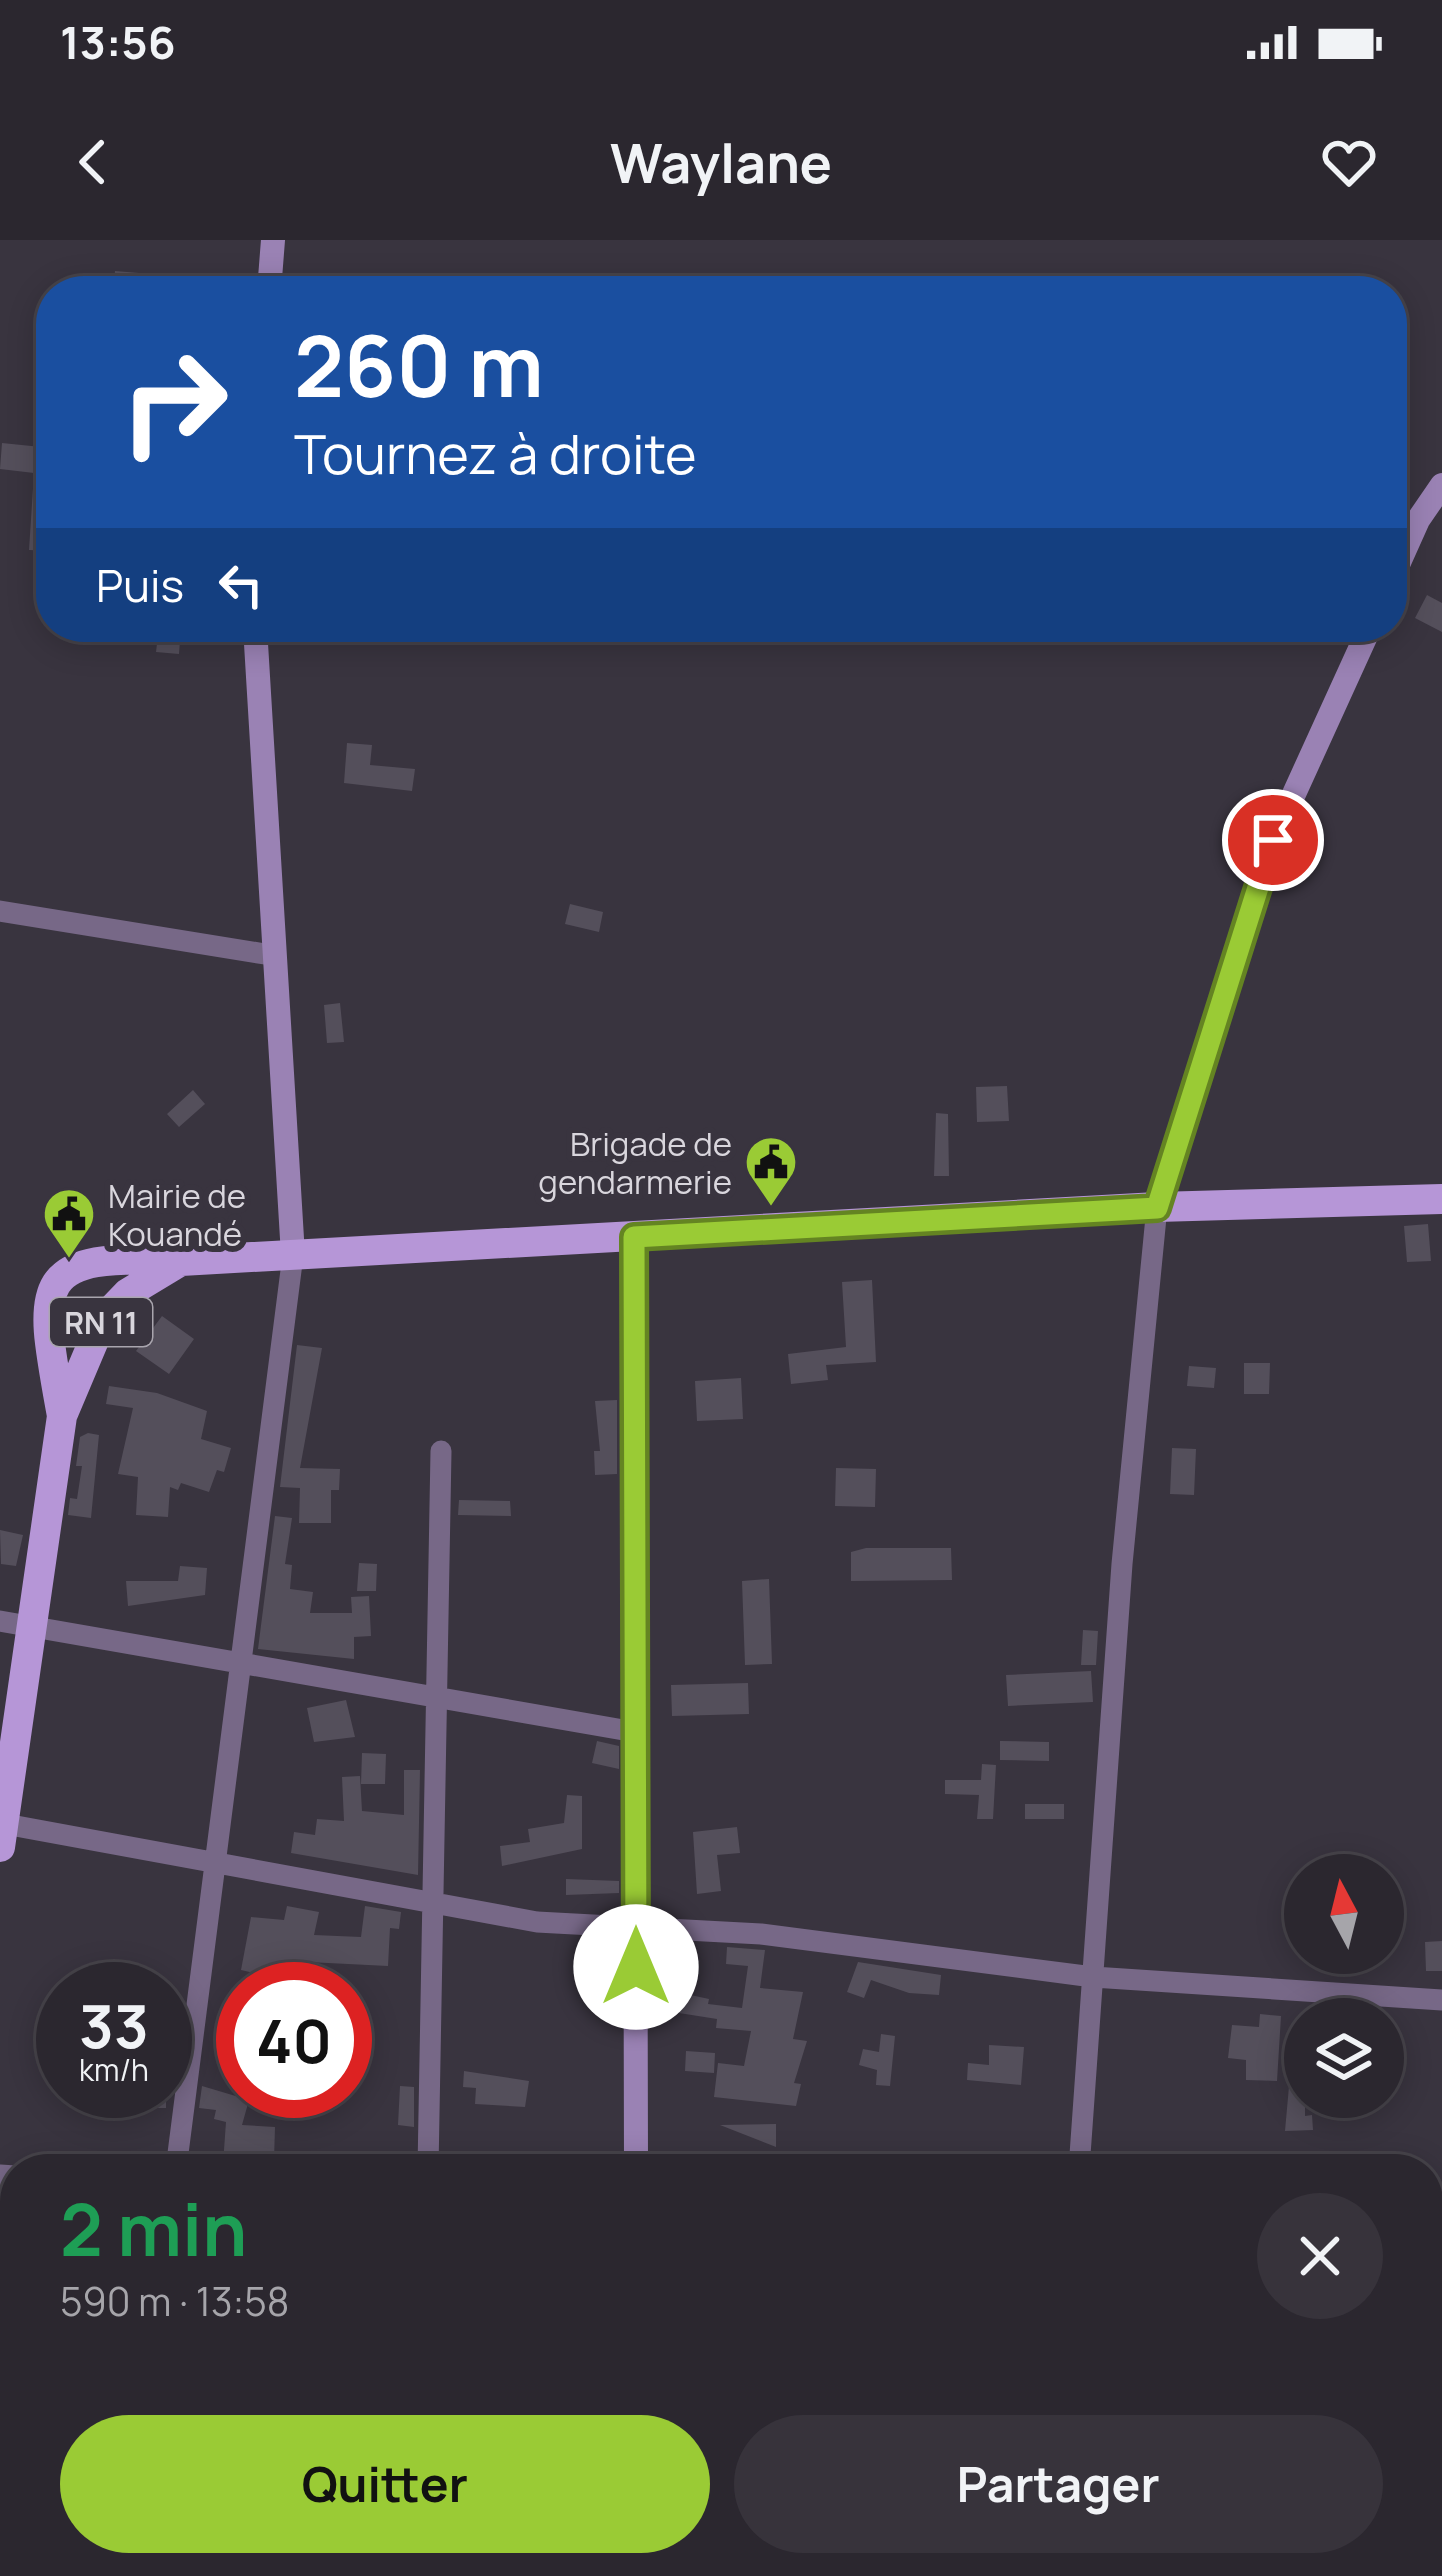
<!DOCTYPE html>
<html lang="fr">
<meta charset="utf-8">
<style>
:root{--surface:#2b272f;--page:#37333b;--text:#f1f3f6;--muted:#a6a5aa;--line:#47444b;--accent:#9acb35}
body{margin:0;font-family:Manrope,sans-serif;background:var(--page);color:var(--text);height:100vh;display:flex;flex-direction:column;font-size:45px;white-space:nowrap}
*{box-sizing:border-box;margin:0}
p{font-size:39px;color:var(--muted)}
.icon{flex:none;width:66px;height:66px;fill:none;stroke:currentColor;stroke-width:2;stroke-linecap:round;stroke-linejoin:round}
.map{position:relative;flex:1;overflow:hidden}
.sheet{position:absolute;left:0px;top:1914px;width:1443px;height:423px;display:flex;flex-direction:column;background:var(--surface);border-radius:48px 48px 0 0;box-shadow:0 6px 30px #0003,0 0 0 3px var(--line)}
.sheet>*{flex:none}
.hud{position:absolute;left:36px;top:36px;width:1371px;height:366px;border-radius:48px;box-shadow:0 6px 30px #0003,0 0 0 3px var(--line);background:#1a4fa0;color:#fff;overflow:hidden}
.needle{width:78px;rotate:353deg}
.fabs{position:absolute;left:1284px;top:1614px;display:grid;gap:24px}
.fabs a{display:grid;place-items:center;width:120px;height:120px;border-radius:50%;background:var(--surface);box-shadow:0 6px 30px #0003,0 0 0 3px var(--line);font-size:60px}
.speed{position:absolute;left:36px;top:1722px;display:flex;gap:24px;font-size:60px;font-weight:700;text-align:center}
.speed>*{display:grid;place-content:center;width:156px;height:156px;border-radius:50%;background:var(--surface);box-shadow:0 6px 30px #0003,0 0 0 3px var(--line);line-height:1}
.speed small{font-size:30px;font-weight:400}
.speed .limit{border:18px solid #d22;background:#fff;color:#111}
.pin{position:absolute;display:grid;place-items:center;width:102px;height:102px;color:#fff;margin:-51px;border:6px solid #fff;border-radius:50%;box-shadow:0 3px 12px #0007}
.me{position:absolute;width:132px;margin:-66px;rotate:0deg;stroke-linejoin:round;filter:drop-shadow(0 0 9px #0008)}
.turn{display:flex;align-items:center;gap:42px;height:252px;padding:0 60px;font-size:54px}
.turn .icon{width:156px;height:156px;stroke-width:2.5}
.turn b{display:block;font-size:84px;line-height:102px}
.then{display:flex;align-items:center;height:114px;padding:0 60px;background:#0003;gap:24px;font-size:45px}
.round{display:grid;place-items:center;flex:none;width:126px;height:126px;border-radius:63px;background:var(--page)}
.overview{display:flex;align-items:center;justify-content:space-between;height:204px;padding:0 60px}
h1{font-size:72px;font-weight:700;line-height:90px;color:#1e9e55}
.action{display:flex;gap:24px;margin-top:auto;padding:24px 60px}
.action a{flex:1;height:138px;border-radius:72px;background:var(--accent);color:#111;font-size:48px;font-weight:700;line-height:138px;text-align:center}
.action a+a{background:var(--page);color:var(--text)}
.status{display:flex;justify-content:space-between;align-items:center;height:84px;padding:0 60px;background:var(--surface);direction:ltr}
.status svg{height:33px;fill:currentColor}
header{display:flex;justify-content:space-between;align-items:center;height:156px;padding:0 60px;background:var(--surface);font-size:54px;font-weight:700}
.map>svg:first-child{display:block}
</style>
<div class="status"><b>13:56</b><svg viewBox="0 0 49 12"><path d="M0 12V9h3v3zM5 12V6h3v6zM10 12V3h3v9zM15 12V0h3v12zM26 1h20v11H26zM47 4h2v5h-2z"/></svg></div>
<header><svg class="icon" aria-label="back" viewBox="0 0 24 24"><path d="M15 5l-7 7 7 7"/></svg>Waylane<svg class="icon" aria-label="heart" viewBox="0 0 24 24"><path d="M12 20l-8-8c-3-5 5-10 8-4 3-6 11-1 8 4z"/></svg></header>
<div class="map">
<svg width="1442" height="2336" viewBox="0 0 1442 2336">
<rect width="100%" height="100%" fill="#39343f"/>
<!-- building -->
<path fill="#544f5b" d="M115,31L224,40V51H113Z
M2,203L51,208V311L29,310L34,233L0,229Z
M1427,355L1442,363V392L1415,378Z
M159,387H181L179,414L156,412Z
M347,503L372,505L370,525L415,529L412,551L344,543Z
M570,664L603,672L599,692L565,684Z
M340,763L344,802L327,803L324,765Z
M1007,846L1009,881L977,882L976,847Z
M193,850L205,864L179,887L167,874Z
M936,873L948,874L949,936H934Z
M1428,984L1431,1021L1407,1022L1404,986Z
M872,1040L876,1122L826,1125L828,1140L791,1144L788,1114L846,1107L842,1042Z
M162,1076L194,1099L169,1134L136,1111Z
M297,1105L322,1108L300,1228L340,1229L339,1250H331V1283H299L300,1248L280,1247Z
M1244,1123H1270L1269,1154H1244Z
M1189,1126L1216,1128L1214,1148L1187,1146Z
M741,1138L743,1179L697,1181L695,1141Z
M109,1146L157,1153L207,1171L201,1199L231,1208L224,1232L217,1230L209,1252L181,1243L178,1250L170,1247L168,1277L136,1275L138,1237L118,1234L133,1168L106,1164Z
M617,1160V1234L595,1235L594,1211H600L595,1161Z
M88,1193L99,1195L91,1278L68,1275L70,1258L77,1259L82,1226H76L80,1197Z
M1172,1208L1196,1209L1194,1255L1170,1254Z
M836,1228L876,1229L875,1267L835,1266Z
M459,1260L510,1261L511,1276L458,1275Z
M275,1276L292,1278L285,1324L292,1325L290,1349L313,1352L310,1373H352L351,1357L369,1356L371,1396L354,1397V1419L258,1409Z
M0,1290L23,1295L16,1326L1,1324Z
M866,1308H951L952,1340L851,1341V1312Z
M359,1323L377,1324L376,1351H357Z
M180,1326L207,1328L205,1355L128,1366L126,1341H178Z
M769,1339L772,1424L745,1425L742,1341Z
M1083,1390L1098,1391L1096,1425H1081Z
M1091,1431L1093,1462L1008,1466L1006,1435Z
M748,1443L749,1474L672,1476L671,1445Z
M346,1460L355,1497L314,1502L307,1468Z
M597,1501L619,1506V1529L592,1523Z
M1000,1501L1049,1502V1521L1000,1520Z
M362,1513L386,1514L385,1544H361Z
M982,1524L996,1525L993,1579H977L979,1555L945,1554V1540H981Z
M404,1530H420L418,1635L291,1613L294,1592L315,1595L317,1579L344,1581L342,1537L360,1536L362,1571L404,1575Z
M567,1555L582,1556V1609L502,1626L500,1606L530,1602L528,1589L564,1583Z
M1025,1564H1064V1579H1025Z
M737,1587L740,1613L717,1615L721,1651L697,1654L693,1592Z
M566,1639L619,1641V1653L566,1655Z
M287,1666L319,1672L314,1695L361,1697L365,1666L401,1672L399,1689L390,1688L388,1726L308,1722L305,1736L268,1728L266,1736L241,1730L251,1677L284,1680Z
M1442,1701V1731H1426L1425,1702Z
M727,1707L765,1710L760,1748L803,1752L793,1799L807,1801L794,1843L801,1844L796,1866L714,1857L718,1823L744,1826L751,1791L716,1788L717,1779L679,1773L686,1754L709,1759L708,1764L742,1768L748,1726L726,1724Z
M858,1722L941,1735L939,1755L909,1753L871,1740L864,1758L847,1752Z
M1260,1774L1281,1776L1277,1841L1246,1840V1820L1228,1818L1232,1785L1259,1787Z
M881,1794L895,1796L890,1846L876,1845L877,1830L859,1825L863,1809L879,1812Z
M989,1805L1024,1807L1021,1845L967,1840L968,1823L989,1825Z
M686,1811L715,1813L714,1833L685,1831Z
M464,1831L529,1841L525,1867L475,1864L476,1848L463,1847Z
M1290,1835H1305V1876L1312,1875L1313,1890L1285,1891Z
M202,1846L249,1860L242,1885L275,1887L274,1920L232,1916L230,1925L223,1924L226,1882L214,1879L216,1870L199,1868Z
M400,1846L414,1847V1887L398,1885Z
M166,1852V1868H130L129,1854Z
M776,1884V1907L720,1885Z
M839,1911V1925L798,1927L797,1912Z"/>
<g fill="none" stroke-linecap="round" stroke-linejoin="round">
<!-- lane -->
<path stroke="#776887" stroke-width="10" d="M1303,2322L1306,2336"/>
<!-- street -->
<path stroke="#776887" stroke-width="21" d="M0,671L271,715
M0,1381L635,1492
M0,1583L537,1682L761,1694L1093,1737L1442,1760
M176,1929L293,1015
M428,1929L441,1211
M1079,1929L1122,1324L1157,967
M0,1935L15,1936
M1428,1970L1442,1971
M0,2155L15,2156
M116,2336L118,2322
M408,2336V2322
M1049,2336L1050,2322"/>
<!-- secondary -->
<path stroke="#9a82b4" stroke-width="24" d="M269,51L273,0
M1392,338L1418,280L1442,245
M255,387L293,1015
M1157,967L1273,600L1370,387
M634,997L636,1929
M637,2322V2336"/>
<!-- primary -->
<path stroke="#b696d7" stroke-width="30" d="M62,1176C38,1044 29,1011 181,1021L1157,967L1442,959
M0,1607L62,1176L103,1079L128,1053L181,1021"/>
</g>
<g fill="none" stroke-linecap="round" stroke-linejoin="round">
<!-- route casing -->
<g stroke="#648422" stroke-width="30">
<path id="route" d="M636,1727L634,997L1157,968L1273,600"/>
</g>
<!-- route -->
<use href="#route" stroke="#9acb35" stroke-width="21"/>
</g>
<!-- icons -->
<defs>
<g id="civic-pin" transform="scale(2.7)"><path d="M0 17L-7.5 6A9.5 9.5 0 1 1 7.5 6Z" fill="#9acb35" stroke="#39343f"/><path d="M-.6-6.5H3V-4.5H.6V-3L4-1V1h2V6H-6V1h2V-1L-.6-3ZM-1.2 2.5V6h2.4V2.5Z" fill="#111"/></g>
</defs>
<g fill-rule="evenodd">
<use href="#civic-pin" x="771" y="922"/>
<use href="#civic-pin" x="69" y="974"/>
</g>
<g text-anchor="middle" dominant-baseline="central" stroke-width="12" stroke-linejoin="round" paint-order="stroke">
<!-- shield labels -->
<rect fill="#39343f" stroke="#a9a5ae" stroke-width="3" x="50" y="1058" width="102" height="48" rx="9"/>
<g font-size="30" font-weight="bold" fill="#d9d6dd">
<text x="101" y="1082">RN 11</text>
</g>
<!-- poi labels -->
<g font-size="33" fill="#d9d6dd" stroke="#39343f" text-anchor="end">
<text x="732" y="903">Brigade de<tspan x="732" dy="38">gendarmerie</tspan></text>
<text x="108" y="955" text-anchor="start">Mairie de<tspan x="108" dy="38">Kouandé</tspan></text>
</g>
</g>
</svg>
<div class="fabs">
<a><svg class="needle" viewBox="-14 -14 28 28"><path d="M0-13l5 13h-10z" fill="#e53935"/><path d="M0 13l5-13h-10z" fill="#a6a5aa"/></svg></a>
<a><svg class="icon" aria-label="layers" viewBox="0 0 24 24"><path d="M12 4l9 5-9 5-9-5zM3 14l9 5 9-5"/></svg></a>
</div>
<div class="speed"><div>33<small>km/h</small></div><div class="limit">40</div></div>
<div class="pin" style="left:1273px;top:600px;background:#d93025"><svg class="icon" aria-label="arrive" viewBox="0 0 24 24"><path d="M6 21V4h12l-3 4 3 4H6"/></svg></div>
<svg class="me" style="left:636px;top:1727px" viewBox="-20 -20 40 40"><circle r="19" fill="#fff"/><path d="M0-13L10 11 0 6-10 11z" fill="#9acb35"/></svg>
<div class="hud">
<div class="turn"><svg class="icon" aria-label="right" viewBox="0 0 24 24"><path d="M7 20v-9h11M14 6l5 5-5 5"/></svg><div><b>260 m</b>Tournez à droite</div></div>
<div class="then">Puis<svg class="icon" aria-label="left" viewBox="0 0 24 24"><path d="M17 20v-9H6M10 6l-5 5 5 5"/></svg></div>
</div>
<section class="sheet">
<div class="overview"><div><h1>2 min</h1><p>590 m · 13:58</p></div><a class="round"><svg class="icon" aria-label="close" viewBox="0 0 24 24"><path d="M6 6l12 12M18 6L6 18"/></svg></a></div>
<div class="action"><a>Quitter</a><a>Partager</a></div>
</section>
</div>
